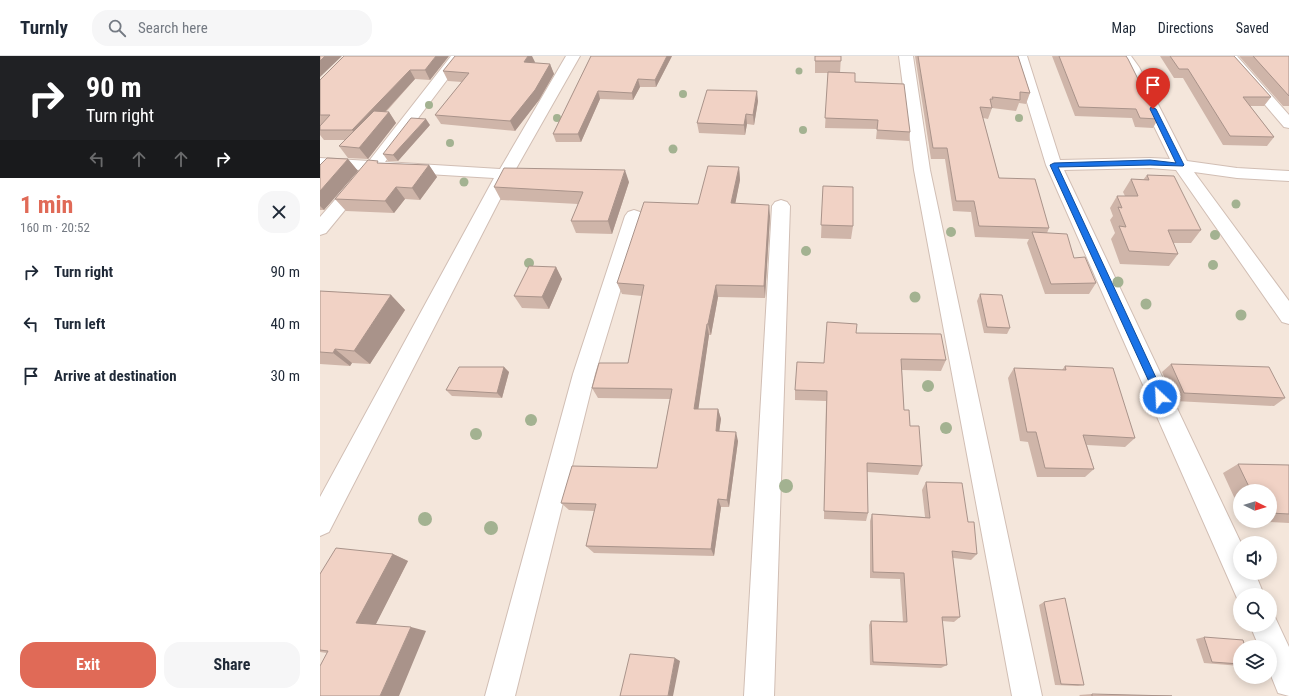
<!DOCTYPE html>
<meta charset="utf-8">
<style>
:root{--surface:#fff;--page:#f6f6f7;--text:#1f2937;--muted:#747a83;--line:#e0e1e3;--accent:#e06a57}
body{margin:0;font-family:"Roboto Condensed",sans-serif;background:var(--page);color:var(--text);height:100vh;display:flex;flex-direction:column;font-size:15px;white-space:nowrap}
*{box-sizing:border-box;margin:0}
p{font-size:13px;color:var(--muted)}
.icon{flex:none;width:22px;height:22px;fill:none;stroke:currentColor;stroke-width:2;stroke-linecap:round;stroke-linejoin:round}
.map{position:relative;flex:1;overflow:hidden}
.drawer{display:flex;flex-direction:column;background:var(--surface);width:320px}
.drawer>*{flex:none}
.banner{background:#202124;color:#fff;overflow:hidden}
.needle{width:26px;rotate:95deg}
.buttons{position:absolute;left:913px;top:428px;display:grid;gap:8px}
.buttons a{display:grid;place-items:center;width:44px;height:44px;border-radius:50%;background:var(--surface);box-shadow:0 2px 10px #0003;font-size:20px}
.pin{position:absolute;display:grid;place-items:center;width:34px;height:34px;color:#fff;margin:-41px -17px;border-radius:50% 50% 50% 0;rotate:-45deg;box-shadow:0 0 4px #0007}
.pin .icon{rotate:45deg}
.me{position:absolute;width:44px;margin:-22px;rotate:335deg;stroke-linejoin:round;filter:drop-shadow(0 0 3px #0008)}
.turn{display:flex;align-items:center;gap:14px;height:84px;padding:0 20px;font-size:18px}
.turn .icon{width:52px;height:52px;stroke-width:2.5}
.turn b{display:block;font-size:28px;line-height:34px}
.lanes{display:flex;align-items:center;height:38px;padding:0 20px;background:#0003;justify-content:center;gap:20px;direction:ltr}
.lanes .off{opacity:.35}
.round{display:grid;place-items:center;flex:none;width:42px;height:42px;border-radius:16px;background:var(--page)}
.overview{display:flex;align-items:center;justify-content:space-between;height:68px;padding:0 20px}
h1{font-size:24px;font-weight:700;line-height:30px;color:var(--accent)}
.cta{display:flex;gap:8px;margin-top:auto;padding:8px 20px}
.cta a{flex:1;height:46px;border-radius:16px;background:var(--accent);color:#fff;font-size:16px;font-weight:700;line-height:46px;text-align:center}
.cta a+a{background:var(--page);color:var(--text)}
ul{padding:0;list-style:none}
li{display:flex;align-items:center;gap:12px;height:52px;padding:0 20px}
li div{flex:1}
li b{display:block;font-size:15px}
li em{font-style:normal}
header{display:flex;align-items:center;gap:24px;box-sizing:border-box;height:56px;padding:0 20px;background:var(--surface);border-bottom:1px solid var(--line)}
header strong{font-size:19px}
nav{display:flex;gap:22px;margin-inline-start:auto;font-size:14px}
.search{width:280px;height:36px;background:var(--page);display:flex;align-items:center;gap:10px;box-sizing:border-box;padding:0 14px;border-radius:16px;color:var(--muted);font-size:15px}
main{display:flex;flex:1;min-height:0}
.map>svg:first-child{display:block}
</style>
<header>
<strong>Turnly</strong>
<div class="search"><svg class="icon" aria-label="search" viewBox="0 0 24 24"><circle cx="10" cy="10" r="6"/><path d="M15 15l6 6"/></svg>Search here</div>
<nav><a>Map</a><a>Directions</a><a>Saved</a></nav>
</header>
<main>
<section class="drawer">
<div class="banner">
<div class="turn"><svg class="icon" aria-label="right" viewBox="0 0 24 24"><path d="M7 20v-9h11M14 6l5 5-5 5"/></svg><div><b>90 m</b>Turn right</div></div>
<div class="lanes"><svg class="icon off" aria-label="left" viewBox="0 0 24 24"><path d="M17 20v-9H6M10 6l-5 5 5 5"/></svg><svg class="icon off" aria-label="ahead" viewBox="0 0 24 24"><path d="M12 20V5M6 11l6-6 6 6"/></svg><svg class="icon off" aria-label="ahead" viewBox="0 0 24 24"><path d="M12 20V5M6 11l6-6 6 6"/></svg><svg class="icon" aria-label="right" viewBox="0 0 24 24"><path d="M7 20v-9h11M14 6l5 5-5 5"/></svg></div>
</div>
<div class="overview"><div><h1>1 min</h1><p>160 m · 20:52</p></div><a class="round"><svg class="icon" aria-label="close" viewBox="0 0 24 24"><path d="M6 6l12 12M18 6L6 18"/></svg></a></div>
<ul>
<li><svg class="icon" aria-label="right" viewBox="0 0 24 24"><path d="M7 20v-9h11M14 6l5 5-5 5"/></svg><div><b>Turn right</b></div><em>90 m</em></li>
<li><svg class="icon" aria-label="left" viewBox="0 0 24 24"><path d="M17 20v-9H6M10 6l-5 5 5 5"/></svg><div><b>Turn left</b></div><em>40 m</em></li>
<li><svg class="icon" aria-label="arrive" viewBox="0 0 24 24"><path d="M6 21V4h12l-3 4 3 4H6"/></svg><div><b>Arrive at destination</b></div><em>30 m</em></li>
</ul>
<div class="cta"><a>Exit</a><a>Share</a></div>
</section>
<div class="map">
<svg width="969" height="640" viewBox="0 0 969 640">
<rect width="100%" height="100%" fill="#fcf5ec"/>
<!-- residential -->
<path fill="#f4e6db" fill-rule="evenodd" d="M0,0H969V640H0ZM920,435H950V465H920ZM920,487H950V517H920ZM920,539H950V569H920ZM920,591H950V621H920Z"/>
<g fill="none" stroke-linecap="round" stroke-linejoin="round">
<!-- street casing -->
<g stroke="#d1beb4" stroke-width="2">
<path id="street" d="M131,0H145L65,106L180,113L246,0H260L193,118L9,476L0,480V441L174,122L57,115L6,177L0,179V161L41,114L0,112V102L49,105Z
M579,0H593L610,114L722,640H692L594,114Z
M693,0H707L740,104L830,102L850,103L805,11L797,0H811L819,11L867,105L917,112L969,115V125L917,122L874,116L969,245V268L962,266L856,114L830,112L744,114L921,487L920,517H935L944,539H920V549L726,109Z
M903,0H917L969,59V72L964,71Z
M461,144L467,146L470,150L454,640H424L452,150L455,146Z
M314,154L320,156L323,160L275,318L195,640H165L253,318L305,160L308,156Z
M950,557L954,559L969,591V640L958,637L950,617V591H939L930,569H950Z"/>
</g>
<!-- street -->
<use href="#street" fill="#fff" fill-rule="evenodd"/>
</g>
<!-- trees -->
<g fill="#a3b291">
<circle cx="479" cy="15" r="3.5"/>
<circle cx="363" cy="38" r="4"/>
<circle cx="109" cy="49" r="4"/>
<circle cx="237" cy="62" r="4"/>
<circle cx="699" cy="62" r="4"/>
<circle cx="483" cy="74" r="4"/>
<circle cx="130" cy="87" r="4"/>
<circle cx="353" cy="93" r="4.5"/>
<circle cx="144" cy="126" r="4.5"/>
<circle cx="916" cy="148" r="4.5"/>
<circle cx="631" cy="176" r="5"/>
<circle cx="895" cy="179" r="5"/>
<circle cx="486" cy="195" r="5"/>
<circle cx="209" cy="207" r="5"/>
<circle cx="893" cy="209" r="5"/>
<circle cx="798" cy="226" r="5.5"/>
<circle cx="595" cy="241" r="5.5"/>
<circle cx="826" cy="248" r="5.5"/>
<circle cx="921" cy="259" r="5.5"/>
<circle cx="608" cy="330" r="6"/>
<circle cx="211" cy="364" r="6"/>
<circle cx="626" cy="372" r="6"/>
<circle cx="156" cy="378" r="6"/>
<circle cx="466" cy="430" r="7"/>
<circle cx="105" cy="463" r="7"/>
<circle cx="171" cy="472" r="7"/>
</g>
<!-- wall -->
<path fill="#cfb5a9" d="M129,0L110,24L95,23L66,56H69L76,67L48,103L28,102L19,90L25,84H4L0,79V70L1,69H0V24Z
M271,0H352L336,31H320L313,44L280,43L261,86H236L233,78Z
M521,0L520,17L535,26L590,76L589,85L556,83L557,73L505,72L508,17H495V5Z
M595,0H698L710,37L706,48L699,47L696,55L672,52L668,63L663,62L679,122L729,172L727,177L754,202L776,227L769,238H725L707,187L709,183L655,181L651,156L633,155L625,103H611Z
M732,0H806L838,63L833,72L815,71L812,62L755,60Z
M840,0H914L951,41L944,50H930L954,81L947,90L903,89L863,22H854Z
M919,0H969V50H963Z
M215,6V7L230,8L234,18L219,44L195,75L121,68L115,59L142,26L128,25L123,15Z
M438,45L434,69L427,68L425,79L379,77L377,67Z
M110,69L78,105H68L63,98Z
M28,103L38,115L4,154H0V109Z
M60,107L109,109L117,121L100,144L85,143L74,157L26,155L15,143Z
M419,111L420,124L415,147L450,160L445,242L398,241L391,279H389L378,353H398L401,363L399,375L418,385L409,451H401L394,500L274,497L266,490L274,455L249,454L241,447L337,412L350,343L278,342L272,332L308,307L322,240L302,238L297,227L378,148Z
M827,119L881,174L871,187H853L858,198L849,210L800,208L791,183L795,177L790,164L793,160L790,152L797,140H805L803,136L811,123L823,124Z
M309,126L292,178L256,177L251,165L258,148L181,144L174,131Z
M503,130L533,170L531,183L501,182Z
M236,211L242,223L229,253L202,252L194,240Z
M0,235L71,239L85,254L50,308L32,307L30,310L0,308Z
M660,238L690,272L687,278L664,277L657,245Z
M536,277L626,304L621,315L582,314L584,354L602,410L598,419L547,416L548,457L546,465L504,463L506,345L475,344V334Z
M851,308L965,342L954,350L855,345L842,316Z
M745,310L815,382L805,391L767,389L774,413L765,421H717L708,386L700,385L688,322L694,312L742,314Z
M184,311L189,316L182,342L132,340L126,334Z
M918,408L969,409V467L928,465H950V435H920V454L903,417Z
M606,426L648,466L657,498L651,504L633,502L640,561L634,566L622,565L627,609L621,612L550,609L549,569L551,565L583,566L580,523L550,522V465L552,458L605,461L602,434Z
M73,498L88,505L55,569L106,575L7,597L0,596V518Z
M724,546L764,629L758,630L735,629L719,549Z
M884,581L920,591V610L884,607L876,583Z
M772,638L852,640H760L759,639Z"/>
<!-- shaded-wall -->
<path fill="#a9938a" d="M5,0H22L0,21V5Z
M116,0H129L110,24L105,14Z
M208,0H212L215,6L208,15L204,6Z
M347,0H352L336,31L335,24Z
M230,8L234,18L219,44L195,75L190,65Z
M90,14L95,23L39,84L32,74Z
M318,23L320,31L313,44L312,37Z
M278,35L280,43L261,86L258,78Z
M437,35L438,45L434,69L433,59Z
M69,56L76,67L48,103L39,92Z
M426,58L427,68L425,79L424,69Z
M106,63L110,69L78,105L73,99Z
M28,103L38,115L4,154L0,150V135Z
M109,109L117,121L100,144L92,132Z
M419,111L420,124L413,159L411,147Z
M305,114L309,126L292,178L288,165Z
M76,131L85,143L74,157L65,145Z
M449,149L450,160L445,242L444,230Z
M236,211L242,223L229,253L222,241Z
M396,229L398,241L391,279L388,268Z
M71,239L85,254L50,308L34,295Z
M387,268L389,279L377,363L374,353Z
M15,293L32,307L30,310L13,297Z
M184,311L189,316L182,342L177,337Z
M398,353L401,363L398,384L396,375Z
M416,376L418,385L409,451L407,444Z
M398,443L401,451L394,500L391,493Z
M73,498L88,505L54,572L36,567Z
M91,571L106,575L79,640H60Z
M355,602L360,605L353,640H348Z"/>
<!-- building -->
<path fill="#f1d2c5" stroke="#a9938a" d="M0,0H5L0,5Z
M24,0H116L105,14H90L32,74H0V70L10,59H0V24Z
M135,0H208L204,6L230,8L215,34L190,65L115,59L149,17L123,15Z
M271,0H347L335,24L318,23L312,37L278,35L258,78H233Z
M495,0H521V5H495Z
M598,0H698L710,37L700,36V44L672,41L673,43H670L672,52L660,51L679,122L715,123L729,172L659,170L654,145H636L627,92H613Z
M739,0H806L808,3L838,63L820,62L816,53L759,51Z
M850,0H914L951,41H923L954,81L910,80L868,13H859Z
M933,0H969V40Z
M508,16L535,17V26L584,28L590,76L557,74L558,64L505,62Z
M387,34L437,35L433,59L426,58L424,69L377,67Z
M54,55L69,56L39,92L19,90Z
M91,62L106,63L73,99L63,98Z
M7,102L28,103L0,135V109Z
M48,104L58,105L57,107L109,109L92,132L76,131L65,145L15,143Z
M388,110L419,111L411,147L449,149L444,230L396,229L388,268H387L374,353H398L396,375L416,376L407,444L398,443L391,493L266,490L276,448L241,447L252,410L337,412L352,333L272,332L279,307H308L324,229L297,227L324,146L378,148Z
M184,112L305,114L288,165H251L263,136L174,131Z
M827,119L854,120L881,174H848L858,198L809,195L799,170L806,171L798,151L802,152L797,140H818L811,123L829,124Z
M503,130L533,131V170L501,169Z
M712,176L747,178L754,202L765,201L776,227L731,228Z
M209,210L236,211L222,241L194,240Z
M0,235L71,239L34,295L15,293L13,297L0,296Z
M660,238L682,239L690,272L667,271Z
M507,266L537,268L536,277L621,278L626,304L581,303L584,354H589L590,370H599L602,410L547,407L548,457L504,455L507,335L475,334L477,306L504,307Z
M851,308L949,311L965,342L864,337Z
M745,310L793,312L815,382L763,379L774,413L725,412L716,376H707L694,312L746,314Z
M139,311H184L177,337L126,334Z
M918,408L969,409V458L950,457V435H931Z
M606,426L642,427L648,466H654L657,498L632,495L640,561H622L627,609L553,606L551,565L587,566L584,517L553,516L552,458L610,462Z
M16,492L73,498L36,567L91,571L60,640H0V610L8,595L0,594V518Z
M745,542L764,629L741,628L724,546Z
M884,581L923,584L925,591H920V608L892,606Z
M310,598L355,602L348,640H300Z
M772,638L852,640H772Z"/>
<!-- route -->
<path fill="#1a73e8" stroke="#114b97" d="M831,51L836,53L864,109L863,110L830,109L738,111L845,341L844,343H837L836,341L730,109L734,107L830,104L856,107L830,53Z"/>
</svg>
<div class="buttons">
<a><svg class="needle" viewBox="-14 -14 28 28"><path d="M0-13l5 13h-10z" fill="#e53935"/><path d="M0 13l5-13h-10z" fill="#747a83"/></svg></a>
<a><svg class="icon" aria-label="sound" viewBox="0 0 24 24"><path d="M4 9h4l5-4v14l-5-4H4zM17 9q2 3 0 6"/></svg></a>
<a><svg class="icon" aria-label="search" viewBox="0 0 24 24"><circle cx="10" cy="10" r="6"/><path d="M15 15l6 6"/></svg></a>
<a><svg class="icon" aria-label="layers" viewBox="0 0 24 24"><path d="M12 4l9 5-9 5-9-5zM3 14l9 5 9-5"/></svg></a>
</div>
<div class="pin" style="left:833px;top:53px;background:#d93025"><svg class="icon" aria-label="arrive" viewBox="0 0 24 24"><path d="M6 21V4h12l-3 4 3 4H6"/></svg></div>
<svg class="me" style="left:840px;top:341px" viewBox="-20 -20 40 40"><circle r="17" fill="#1a73e8" stroke="#fff" stroke-width="3"/><path d="M0-11L8 9 0 5-8 9z" fill="#fff"/></svg>
</div>
</main>
